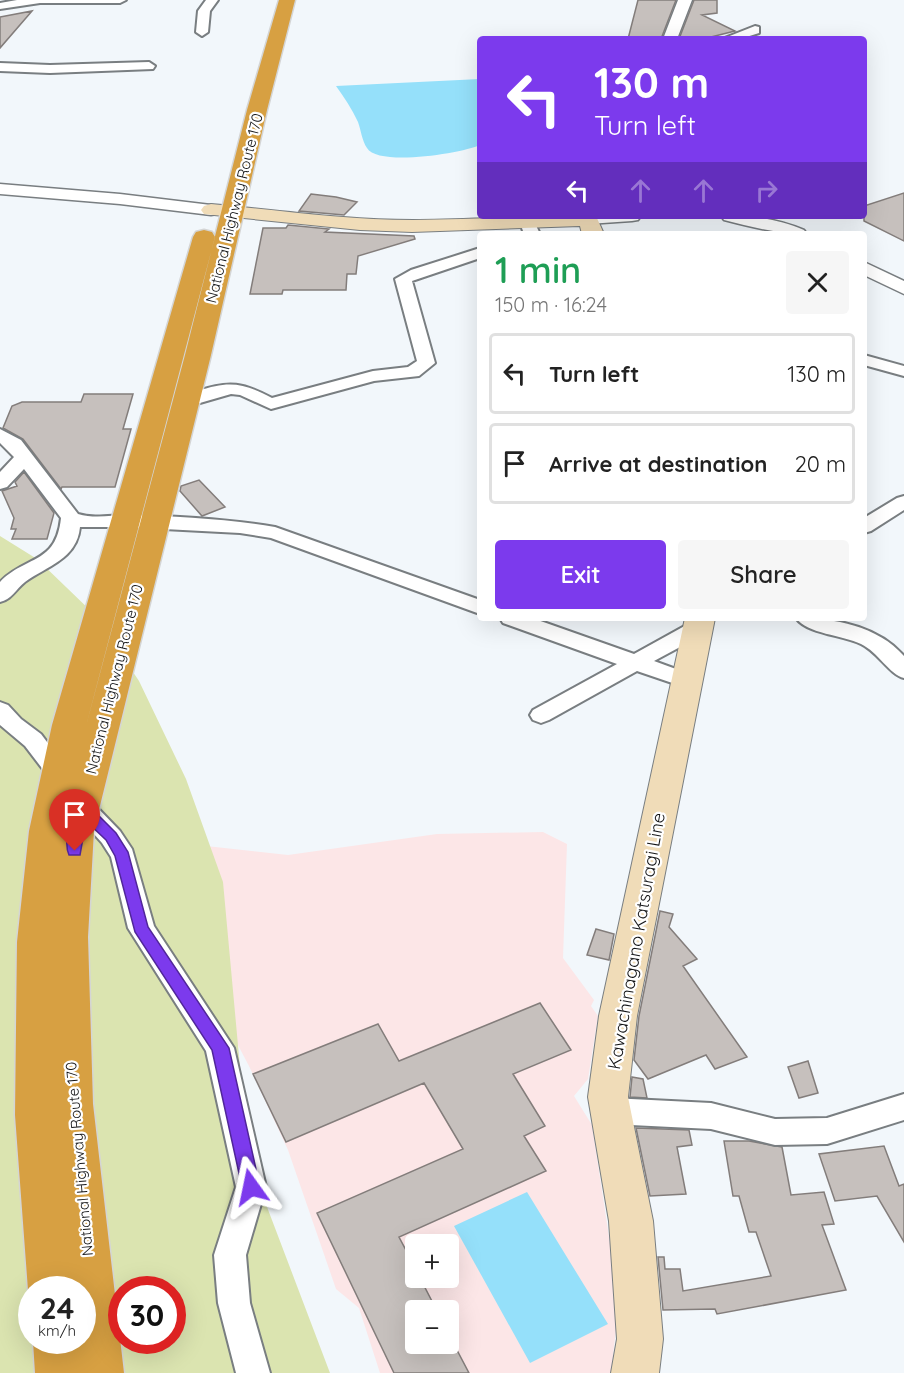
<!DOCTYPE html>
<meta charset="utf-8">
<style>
:root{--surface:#fff;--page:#f6f6f6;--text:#222;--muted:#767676;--line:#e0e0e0;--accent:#7c3aed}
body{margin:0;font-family:Quicksand,sans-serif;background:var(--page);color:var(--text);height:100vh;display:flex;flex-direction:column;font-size:22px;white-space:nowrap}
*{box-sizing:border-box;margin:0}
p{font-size:20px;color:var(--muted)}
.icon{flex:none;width:33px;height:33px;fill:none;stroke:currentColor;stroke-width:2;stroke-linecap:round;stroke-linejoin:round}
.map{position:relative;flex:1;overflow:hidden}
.side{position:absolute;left:477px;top:231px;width:390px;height:390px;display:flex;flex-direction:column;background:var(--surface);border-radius:6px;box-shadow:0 6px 24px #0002}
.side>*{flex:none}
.top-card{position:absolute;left:477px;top:36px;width:390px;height:183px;border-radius:6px;box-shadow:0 6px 24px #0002;background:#7c3aed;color:#fff;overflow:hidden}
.tools{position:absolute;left:405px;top:1234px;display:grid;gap:12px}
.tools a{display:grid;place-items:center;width:54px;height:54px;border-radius:6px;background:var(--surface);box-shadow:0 6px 24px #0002;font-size:30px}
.speed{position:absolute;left:18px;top:1276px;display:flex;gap:12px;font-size:30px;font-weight:700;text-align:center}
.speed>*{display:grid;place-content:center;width:78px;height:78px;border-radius:50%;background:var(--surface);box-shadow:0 6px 24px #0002;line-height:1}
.speed small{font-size:15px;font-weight:400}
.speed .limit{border:9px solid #d22;background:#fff;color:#111}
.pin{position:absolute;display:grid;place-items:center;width:51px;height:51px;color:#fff;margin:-62px -26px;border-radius:50% 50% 50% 0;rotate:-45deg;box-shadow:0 0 6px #0007}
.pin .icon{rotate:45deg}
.me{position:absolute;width:66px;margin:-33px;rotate:348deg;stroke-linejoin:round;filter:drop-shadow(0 0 4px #0008)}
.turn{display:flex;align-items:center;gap:21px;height:126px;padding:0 18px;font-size:27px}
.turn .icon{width:78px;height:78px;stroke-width:2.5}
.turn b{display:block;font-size:42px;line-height:51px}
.lanes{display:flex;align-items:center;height:57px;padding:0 18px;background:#0003;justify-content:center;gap:30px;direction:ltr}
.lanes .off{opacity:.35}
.round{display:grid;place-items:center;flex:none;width:63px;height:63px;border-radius:6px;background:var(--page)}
.summary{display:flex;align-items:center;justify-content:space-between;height:102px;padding:0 18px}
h1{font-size:36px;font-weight:600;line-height:45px;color:#1e9e55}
.button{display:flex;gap:12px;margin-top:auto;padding:12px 18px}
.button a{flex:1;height:69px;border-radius:6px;background:var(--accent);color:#fff;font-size:24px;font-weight:600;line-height:69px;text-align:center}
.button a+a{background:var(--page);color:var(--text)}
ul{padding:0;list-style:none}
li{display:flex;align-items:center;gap:18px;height:81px;margin:0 12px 9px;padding:0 6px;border:3px solid var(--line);border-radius:6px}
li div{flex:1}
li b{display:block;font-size:22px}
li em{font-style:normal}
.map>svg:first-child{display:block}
</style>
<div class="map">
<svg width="904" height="1373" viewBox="0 0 904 1373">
<rect width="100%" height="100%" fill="#f2f7fb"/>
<!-- education -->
<path fill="#fce6e7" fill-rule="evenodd" d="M543,832L567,844L563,958L594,1000L591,1006L598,1016L588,1079L574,1096L592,1125L619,1303L611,1373H380L359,1308L336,1289L288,1150L249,1066L211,994L188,844L288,855L437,834ZM416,1245H448V1278H416ZM416,1311H448V1344H416Z"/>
<!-- green -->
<path fill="#dbe4b0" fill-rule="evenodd" d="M0,536L37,559L95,615L139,681L186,779L223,882L241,1078L264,1199L330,1373H0ZM32,1290H82V1341H32ZM122,1290H172V1341H122Z"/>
<!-- water -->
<path fill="#95e0fa" d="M480,79V145C463,153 378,167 367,148C362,141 361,130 358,122C352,109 344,97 336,86Z
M527,1192L608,1324L530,1363L454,1226Z"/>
<!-- building -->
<path fill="#c6c0bd" stroke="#837d7b" stroke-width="1.5" d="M638,0H676L661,39H628Z
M694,0H717V13L702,15L735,31L703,39H679Z
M32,11L0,48V17Z
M904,193V241L864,221V206Z
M311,194L336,197L357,202L344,215L299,211Z
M288,225L329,229L325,232L414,236L415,239L358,256L356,274H347L346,290H283L282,294H250L263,228H286Z
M84,394H133L123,429H131L115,487H62L61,489L23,439L3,428L12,406L22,402H81Z
M24,472L54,513L47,539H12L16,529H11L14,518L2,491L17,486L15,482Z
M199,480L225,507L202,516L180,491L181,486Z
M660,911L673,914L669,927L697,959L683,966L747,1057L715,1069L706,1055L648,1079L634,1060L639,1016Z
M596,929L614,934L609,960L587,955Z
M540,1003L571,1050L513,1074L545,1126L524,1136L546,1171L399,1237L416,1269V1278H420L437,1311H416V1344H448V1333L469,1373H394L317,1213L463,1149L424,1083L286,1142L253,1074L378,1024L399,1061Z
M808,1061L818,1093L799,1098L788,1067Z
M632,1077L643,1079L647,1098L630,1097Z
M636,1128L689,1130L692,1145L677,1147L686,1194L650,1196Z
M724,1141H749L782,1147L791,1195L824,1192L834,1224L822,1225L846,1290L717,1314L715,1309L663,1310L658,1257H664L665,1269H680L683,1291L771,1276L756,1232H749L739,1196H733Z
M884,1146L899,1186L904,1184V1242L877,1196L835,1201L819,1154Z"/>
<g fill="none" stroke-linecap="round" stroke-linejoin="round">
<!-- minor casing -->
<g stroke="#797e81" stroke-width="4">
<path id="minor" d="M17,0H126L120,3H40L0,9V3Z
M206,0H218L210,11L208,32L202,36L196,32L198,11Z
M755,26L759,27V33L740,39H722Z
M149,62L155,66L153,69L50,73L0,71V63L50,65Z
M528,217L533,219L540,234H524L520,222Z
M480,248V258L412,281L435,363L419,376L374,381L271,409L240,395L231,394L186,407L180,406L177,402C182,396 191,394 198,391C229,380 244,383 272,398L373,371L408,367L417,361L395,279L411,270Z
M864,355L904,366V376L864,365Z
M0,429L21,440L78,514C95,519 111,515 128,515C177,516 227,519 275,527L480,600V614L271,538L240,533L126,527H80C77,559 47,566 25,582C16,589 11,600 0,602V582C26,555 56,565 61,518L24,469L7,487L0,489V472L14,457L0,443Z
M904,496V510L871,531L864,533V518L897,498Z
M500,618H532L634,654L690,623L698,621L706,623L709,628L706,633L654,661L695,676L698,681L695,686L687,688L637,671L549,720L541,723L533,720L530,715L533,710L617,664L503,623Z
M796,618C834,618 878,626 904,656V678C890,675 878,652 861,644C843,635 807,634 796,618Z
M0,702L8,705L21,719L41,734L71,774L67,780L59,782L51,780L25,746L0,725Z
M82,798L91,801L120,831L132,849L154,926L234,1048L266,1187L246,1255L250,1303L270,1373H236L218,1303L214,1255L236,1187L206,1051L128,928L111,857L102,843L70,807L73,801Z
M904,1094V1120L827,1144L775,1145L711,1129L611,1124L601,1120L596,1111L601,1102L611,1098L711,1103L775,1119L827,1118Z"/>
</g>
<!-- tertiary casing -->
<g stroke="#797e81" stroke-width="3">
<path id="tertiary" d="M678,0H692L677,39H663Z
M0,184L120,194L211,205L217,206L220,210L217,214L211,215L120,204L0,194Z
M581,216H641L638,220L632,221L588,224L582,223L579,219Z
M721,216C752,216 776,218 804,230L807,234C779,234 751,227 724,220Z
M864,262L904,281V294L864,275Z"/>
</g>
<!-- secondary casing -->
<g stroke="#797e81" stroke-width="2">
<path id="secondary" d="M211,204C278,210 345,220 413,220C474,219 535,216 596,216L604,234H582L580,226L412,232L360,230L204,214L201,210L204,206Z
M685,618H715L637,1016L628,1097L653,1221L663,1339L659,1373H611L617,1339L609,1221L588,1097L599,1016Z"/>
</g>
<!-- trunk casing -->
<g stroke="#d4d5d5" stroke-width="3">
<path id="trunk" d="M279,0H295L267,110L211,355L94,830L88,937L93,1104L124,1373H35L33,1341H82V1290H32V1297L28,1290L15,1115L17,942L29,831L52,725L193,237L196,232L204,230L212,232L215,237L86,726L185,355L247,110Z"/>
</g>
<!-- minor -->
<use href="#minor" fill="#fff" fill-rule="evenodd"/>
<!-- tertiary -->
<use href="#tertiary" fill="#fff" fill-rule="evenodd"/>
<!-- secondary -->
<use href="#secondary" fill="#f0dcb8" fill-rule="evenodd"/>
<!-- trunk -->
<use href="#trunk" fill="#d7a042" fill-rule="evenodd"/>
</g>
<!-- route -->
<path fill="#7c3aed" stroke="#51269a" stroke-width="1.5" d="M82,802L87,804L116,833L128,852L148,927L229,1048L260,1187L258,1192L251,1195L244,1192L242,1187L212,1050L135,932L115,856L106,840L86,821L80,855H69C63,842 71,821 74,807Z"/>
<g text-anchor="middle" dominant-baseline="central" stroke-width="4.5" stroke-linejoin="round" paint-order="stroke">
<!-- street labels -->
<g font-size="15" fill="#121315" stroke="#fff">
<text transform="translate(234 208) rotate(-76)">National Highway Route 170</text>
<text transform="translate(114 679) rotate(-76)">National Highway Route 170</text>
<text transform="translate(79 1159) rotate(-95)">National Highway Route 170</text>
</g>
<!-- near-street labels -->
<g font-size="18" fill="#121315" stroke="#fff">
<text transform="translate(636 941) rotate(-80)">Kawachinagano Katsuragi Line</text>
</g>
</g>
</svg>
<div class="tools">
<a>+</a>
<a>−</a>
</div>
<div class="speed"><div>24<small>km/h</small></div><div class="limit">30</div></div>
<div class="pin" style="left:75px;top:851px;background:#d93025"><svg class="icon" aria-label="arrive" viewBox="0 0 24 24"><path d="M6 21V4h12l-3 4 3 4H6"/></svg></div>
<svg class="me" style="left:251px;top:1187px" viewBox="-20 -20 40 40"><path d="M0-17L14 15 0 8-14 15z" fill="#7c3aed" stroke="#fff" stroke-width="4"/></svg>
<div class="top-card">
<div class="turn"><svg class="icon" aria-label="left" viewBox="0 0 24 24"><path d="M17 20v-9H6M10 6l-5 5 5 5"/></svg><div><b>130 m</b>Turn left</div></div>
<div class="lanes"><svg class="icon" aria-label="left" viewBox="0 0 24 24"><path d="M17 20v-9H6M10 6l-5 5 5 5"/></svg><svg class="icon off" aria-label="ahead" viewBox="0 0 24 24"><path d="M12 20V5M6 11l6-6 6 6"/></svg><svg class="icon off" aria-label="ahead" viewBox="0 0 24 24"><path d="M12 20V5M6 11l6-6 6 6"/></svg><svg class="icon off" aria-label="right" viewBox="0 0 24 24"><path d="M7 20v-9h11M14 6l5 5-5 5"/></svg></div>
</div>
<section class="side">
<div class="summary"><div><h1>1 min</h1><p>150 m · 16:24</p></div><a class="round"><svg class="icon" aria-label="close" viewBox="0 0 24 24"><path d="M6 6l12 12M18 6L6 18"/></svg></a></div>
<ul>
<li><svg class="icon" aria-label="left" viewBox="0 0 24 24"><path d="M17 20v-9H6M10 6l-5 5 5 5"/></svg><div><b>Turn left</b></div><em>130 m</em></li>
<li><svg class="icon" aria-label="arrive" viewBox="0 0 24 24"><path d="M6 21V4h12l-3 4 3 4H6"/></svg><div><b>Arrive at destination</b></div><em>20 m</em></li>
</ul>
<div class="button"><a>Exit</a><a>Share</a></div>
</section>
</div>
